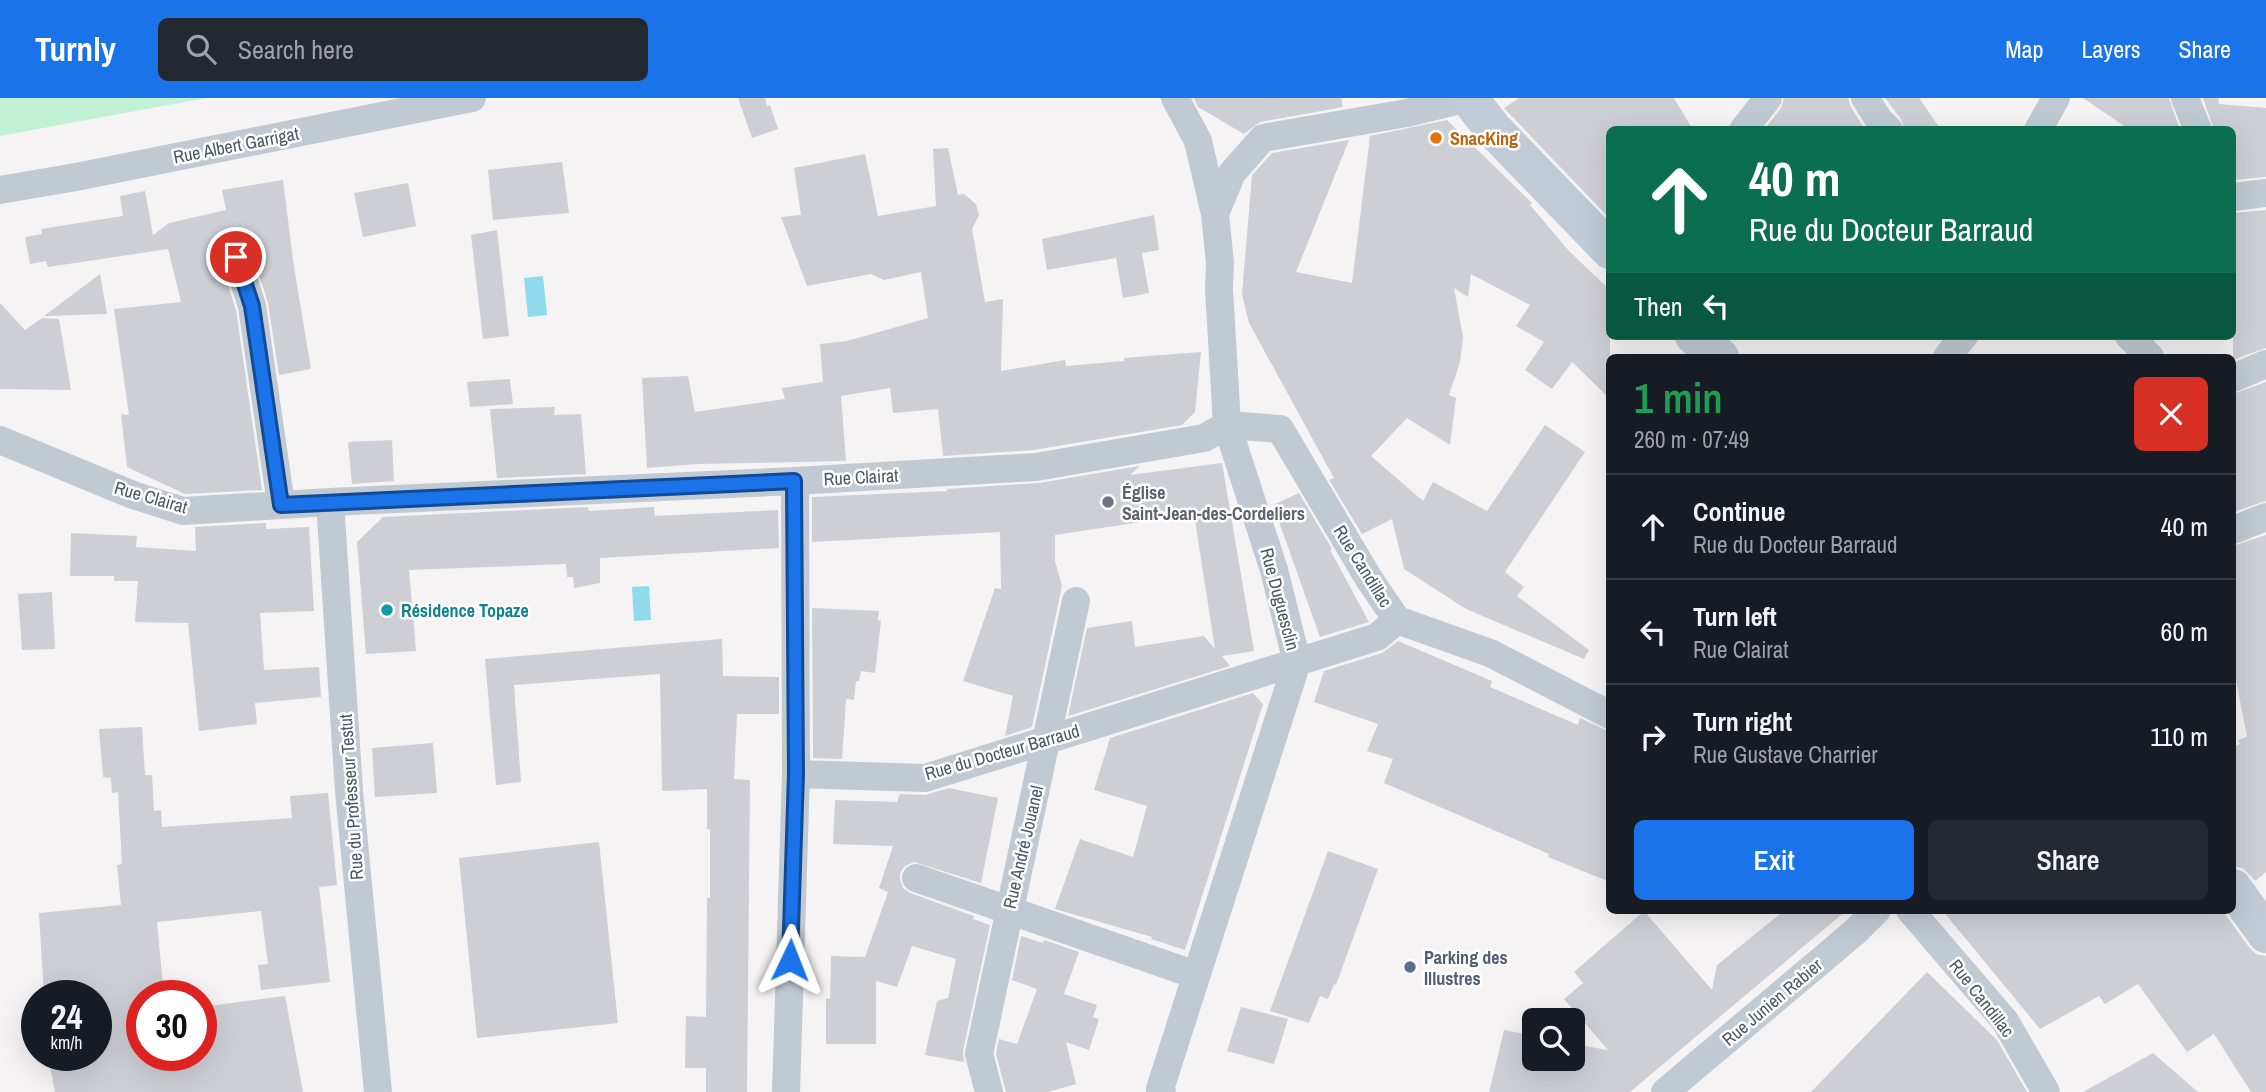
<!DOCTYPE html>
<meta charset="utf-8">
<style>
:root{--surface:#171b24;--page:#242831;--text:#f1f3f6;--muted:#9ea1a6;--line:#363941;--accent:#1a73e8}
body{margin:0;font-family:"Archivo Narrow",sans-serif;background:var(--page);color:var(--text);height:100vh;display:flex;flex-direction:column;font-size:26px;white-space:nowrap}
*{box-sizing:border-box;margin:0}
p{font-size:23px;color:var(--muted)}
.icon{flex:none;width:38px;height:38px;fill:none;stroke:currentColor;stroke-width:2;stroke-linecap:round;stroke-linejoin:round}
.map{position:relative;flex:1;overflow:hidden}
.details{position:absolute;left:1606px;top:256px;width:630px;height:560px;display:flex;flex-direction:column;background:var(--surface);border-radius:10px;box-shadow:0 7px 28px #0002}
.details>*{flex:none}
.guide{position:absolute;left:1606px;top:28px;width:630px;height:214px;border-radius:10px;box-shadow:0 7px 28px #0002;background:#0b6e4f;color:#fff;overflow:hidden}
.buttons{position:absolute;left:1522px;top:910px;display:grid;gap:14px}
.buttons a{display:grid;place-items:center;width:63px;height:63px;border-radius:10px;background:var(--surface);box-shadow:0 7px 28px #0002;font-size:35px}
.speed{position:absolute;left:21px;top:882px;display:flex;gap:14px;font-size:35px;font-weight:700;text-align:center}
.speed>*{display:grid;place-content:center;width:91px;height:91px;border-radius:50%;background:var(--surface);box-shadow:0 7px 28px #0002;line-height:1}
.speed small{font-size:18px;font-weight:400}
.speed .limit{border:10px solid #d22;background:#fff;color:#111}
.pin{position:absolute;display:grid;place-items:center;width:60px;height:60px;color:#fff;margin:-30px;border:4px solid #fff;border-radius:50%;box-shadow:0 2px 7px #0007}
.me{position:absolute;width:77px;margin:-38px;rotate:2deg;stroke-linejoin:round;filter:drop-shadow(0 0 5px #0008)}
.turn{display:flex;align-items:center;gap:24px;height:147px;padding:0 28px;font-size:32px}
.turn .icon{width:91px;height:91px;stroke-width:2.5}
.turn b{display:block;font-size:49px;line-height:60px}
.then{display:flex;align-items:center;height:66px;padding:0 28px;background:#0003;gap:14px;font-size:26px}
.round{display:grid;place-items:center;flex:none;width:74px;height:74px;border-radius:10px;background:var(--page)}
.head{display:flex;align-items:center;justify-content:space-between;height:119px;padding:0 28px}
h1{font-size:42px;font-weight:600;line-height:52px;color:#1e9e55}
.button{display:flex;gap:14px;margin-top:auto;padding:14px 28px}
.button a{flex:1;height:80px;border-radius:10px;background:var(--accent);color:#fff;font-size:28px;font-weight:600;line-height:80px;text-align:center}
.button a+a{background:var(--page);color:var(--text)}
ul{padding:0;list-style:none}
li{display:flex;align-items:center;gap:21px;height:105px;padding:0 28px;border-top:2px solid var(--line)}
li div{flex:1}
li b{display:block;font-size:26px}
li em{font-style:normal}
header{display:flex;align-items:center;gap:42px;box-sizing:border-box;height:98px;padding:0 35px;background:var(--accent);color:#fff}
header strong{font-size:33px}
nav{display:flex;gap:38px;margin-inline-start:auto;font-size:24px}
.search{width:490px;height:63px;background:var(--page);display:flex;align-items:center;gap:18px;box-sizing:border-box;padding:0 24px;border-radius:10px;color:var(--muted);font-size:26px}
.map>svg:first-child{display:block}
</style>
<header>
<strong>Turnly</strong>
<div class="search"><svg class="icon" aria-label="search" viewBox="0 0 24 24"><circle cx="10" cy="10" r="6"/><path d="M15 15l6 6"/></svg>Search here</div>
<nav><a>Map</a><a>Layers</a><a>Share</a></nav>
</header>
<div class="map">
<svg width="2266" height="994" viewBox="0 0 2266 994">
<rect width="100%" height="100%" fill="#f5f3f3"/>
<!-- green -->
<path fill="#c3f1d5" d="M0,0H206L0,38Z"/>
<!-- water -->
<path fill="#90daee" d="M543,178L547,217L528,219L524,180Z
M649,488L651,522L634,523L632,489Z"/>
<!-- building -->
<path fill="#cdcfd5" d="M738,0H765L767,8L770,7L778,31L752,40Z
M1194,0H1341L1343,9L1260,24L1244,36L1198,9Z
M1519,0H1674L1693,32H1610V121L1504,10Z
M1784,0H1848L1851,9L1865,32H1764L1781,10Z
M1885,0H1919L1941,32H1905L1901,21Z
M2083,0H2169L2180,32H2130Z
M2203,0H2218L2219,6L2266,10V79L2233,82V32H2214Z
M1447,22L1532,105L1530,107L1569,153L1610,192V301L1572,264L1552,291L1525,272L1544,244L1516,228L1530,207L1471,176L1468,199L1454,190L1463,239L1460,264L1449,297L1456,300L1450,347L1407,320L1371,358L1423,403L1433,384L1487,413L1545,327L1585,354L1505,474L1524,489L1517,498L1589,552L1584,561L1466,511L1404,471L1392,421L1362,436L1329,382L1334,380L1249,225L1242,196L1252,77L1272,55L1349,42L1296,174L1352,185L1370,38Z
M948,50L958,97L964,96L976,106L979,117L972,131L985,204L1003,201L1001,273L1065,262L1066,268L1124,263V260L1201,254L1195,314L1182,327L1034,352L943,358L938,311L893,315L890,290L841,298L846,363L698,366L647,370L642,280L688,278L695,314L785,301L782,290L823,284L820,246L847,243L928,220L921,174L884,182L871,176L807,188L781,119L801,117L794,70L865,56L878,118L936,108L933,51Z
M562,64L569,115L493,122L488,72Z
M283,82L294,169L311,271L279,277L268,205L252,154L248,147L240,143H232L224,147L220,155V163L236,212L262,392L185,396L127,369L121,316L129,317L114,211L181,204L168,151L48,169L46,163L30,166L25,139L42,136L41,131L123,118L120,98L145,93L153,137L169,125L226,112L222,92Z
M408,85L416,128L363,139L354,95Z
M2266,112V250L2233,262V115Z
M1154,117L1159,152L1142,155L1149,195L1123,200L1116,160L1047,172L1042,141Z
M497,132L509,238L483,241L471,137Z
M100,176L107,216L44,218Z
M0,205L25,232L42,220L59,221L71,292L0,291Z
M510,281L513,306L470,309L467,284Z
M2266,284V403L2233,414V296Z
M555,309L554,317L581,316L586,376L497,380L490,311Z
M392,342L394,383L352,386L348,344Z
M1222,365L1254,553L1222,558L1230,568L1068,618L1087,530L1132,523L1135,549L1204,538L1215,551L1194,416L1055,437V463L1062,488L1032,629L1005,638L1013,598L963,583L995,490L1001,491L1000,434L812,444V399L947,393V391L1039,385L1140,368L1130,377Z
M1299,395L1332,451L1330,452L1369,524L1320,539L1273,407Z
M588,409L589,413L654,409L655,418L778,412L779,450L600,460V485L574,490L573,479H567L566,466L409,472L416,553L366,556L357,444L383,419Z
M266,425V431L309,429L314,513L260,515L264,572L319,569L321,599L255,605L257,626L199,633L188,525L135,524L138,483H114V478H70L71,435L137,438L136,449L196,453L195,429Z
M2266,437V774L2255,783L2243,770L2233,768V649L2240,646L2238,642L2247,639L2233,566V448Z
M52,494L55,551L22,552L18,496Z
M812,510L879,513L878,522L881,523L875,575L861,573L859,583H856L854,602L846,601L842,661L813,660Z
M722,541L723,578L779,579V616H737L734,681L750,682L747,994H706V970H685L686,918L706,919L707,800H710V731H707V691L662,693L660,576L514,587L521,684L496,687L485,561Z
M1398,543L1492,583L1490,589L1578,627L1580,620L1610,634V784L1548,759L1549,756L1384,685L1393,661L1367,653L1378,626L1314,604L1324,573L1382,555Z
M1253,595L1263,606L1185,852L1151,841L1152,839L1055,811L1080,741L1133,759L1147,708L1094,692L1110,640Z
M142,629L145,677H152L154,713L161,712L162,729L292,720L290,698L328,695L337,787L319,789L330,884L261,892L258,867L268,866L261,813L157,824L164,898H142V957H201V909L285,898L303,994H55L48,957H96V898H44L39,815L121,807L117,767L122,766L118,694L112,695L111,680L103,679L99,631Z
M433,645L437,695L375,699L372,650Z
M949,690L998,700L981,785L914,764L905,768L900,775V782L903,790L910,795L974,818L973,821L990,827L963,953L964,964L925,957L937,903L948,900L956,861L912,848L897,889L876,883V946H826V900L830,901L831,858L865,859L888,794L879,790L893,748L833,746L835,702L897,704L900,696L925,697Z
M599,744L618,925L477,940L459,760Z
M1328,753L1378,771L1336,887L1334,886L1328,901L1320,898L1309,925L1270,913Z
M1785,812H1847L1630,994H1489L1504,932L1535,938V961H1573V946L1608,952L1564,901L1583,885L1574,874L1644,813L1712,892L1717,867Z
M1942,812H2222L2249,849L2256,856L2266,858V994H2251L2214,936L2187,954L2138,886L2105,906L2099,898L2040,931Z
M1021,838L1043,845L1044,842L1079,854L1064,896L1097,907L1093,919L1099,921L1089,952L1066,944L1076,986L1048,994H1006L996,956L999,941L1017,946L1037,891L1012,882Z
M1927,874L1997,942L2027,994H1811Z
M1241,909L1288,921L1274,966L1227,953Z
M2153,955L2198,994H2083Z"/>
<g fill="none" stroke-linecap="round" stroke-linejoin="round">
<!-- street -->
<path stroke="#c1cad2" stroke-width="28" d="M1865,0L1879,22L1889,32
M2185,0L2198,32
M1743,32L1768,0
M2038,32L2056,0
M0,92L76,79L472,0
M2233,99L2266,95
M1215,116L1232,75L1263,40L1407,15L1469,0
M236,159L252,208L281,406
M2129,238L2150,259
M1947,259L1964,238
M2233,280L2266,266
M1227,327L1280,331L1369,481L1397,522L1490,555L1610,617
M0,342L133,397L183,413L330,404L795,383L1036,369L1204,340L1227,327
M795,383L796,676L925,680L1377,539L1397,522
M330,404L349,693L378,994
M2233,432L2266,419
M916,780L1196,877
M1910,812L2005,923L2046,994
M786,994L796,676
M989,994L979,956L1076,503
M1162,994L1160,991L1297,564L1274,472L1227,327L1219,191L1220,165L1215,116L1198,43L1175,0
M1665,994L1856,833L1877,812"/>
<!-- secondary -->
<path stroke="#c1cbd6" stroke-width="38" d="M1469,0L1493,31L1610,152
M1694,238L1720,259
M2233,790L2266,836"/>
</g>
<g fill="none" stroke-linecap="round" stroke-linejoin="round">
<!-- route casing -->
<g stroke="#114b97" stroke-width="18">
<path id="route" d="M236,159L252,208L281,407L794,383L796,676L790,862"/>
</g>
<!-- route -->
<use href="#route" stroke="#1a73e8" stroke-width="12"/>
</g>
<!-- markers -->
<circle fill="#e8710a" stroke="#fff" stroke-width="2.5" cx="1436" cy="40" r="7"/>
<circle fill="#6b7280" stroke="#fff" stroke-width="2.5" cx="1108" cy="404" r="7"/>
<circle fill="#0f9aa8" stroke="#fff" stroke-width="2.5" cx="387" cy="512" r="7"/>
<circle fill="#5c6f8a" stroke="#fff" stroke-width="2.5" cx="1410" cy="869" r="7"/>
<g text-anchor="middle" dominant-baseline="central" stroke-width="5" stroke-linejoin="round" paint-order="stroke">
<!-- food labels -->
<g font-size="18" font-weight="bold" fill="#c56008" stroke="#fff" text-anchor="start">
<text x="1450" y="40">SnacKing</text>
</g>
<!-- street labels -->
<g font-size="18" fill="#4a5661" stroke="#fff">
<text transform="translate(236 47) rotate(-11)">Rue Albert Garrigat</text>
<text transform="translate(861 379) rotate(-3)">Rue Clairat</text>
<text transform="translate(151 399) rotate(16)">Rue Clairat</text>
<text transform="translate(1363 468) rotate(58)">Rue Candillac</text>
<text transform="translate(1280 501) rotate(75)">Rue Duguesclin</text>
<text transform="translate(1002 654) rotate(-16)">Rue du Docteur Barraud</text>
<text transform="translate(351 699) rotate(-94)">Rue du Professeur Testut</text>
<text transform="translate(1023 749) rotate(-77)">Rue André Jouanel</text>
<text transform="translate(1982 900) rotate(52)">Rue Candillac</text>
<text transform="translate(1772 904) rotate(-40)">Rue Junien Rabier</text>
</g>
<!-- worship labels -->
<g font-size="18" font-weight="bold" fill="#5b616d" stroke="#fff" text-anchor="start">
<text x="1122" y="394">Église<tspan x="1122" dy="21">Saint-Jean-des-Cordeliers</tspan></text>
</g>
<!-- culture labels -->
<g font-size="18" font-weight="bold" fill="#0d838f" stroke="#fff" text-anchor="start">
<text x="401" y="512">Résidence Topaze</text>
</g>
<!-- service labels -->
<g font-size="18" font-weight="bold" fill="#4e5e75" stroke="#fff" text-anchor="start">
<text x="1424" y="859">Parking des<tspan x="1424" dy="21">Illustres</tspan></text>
</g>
</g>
</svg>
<div class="buttons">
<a><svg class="icon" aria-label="search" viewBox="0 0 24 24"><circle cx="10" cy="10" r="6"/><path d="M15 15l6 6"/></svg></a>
</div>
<div class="speed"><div>24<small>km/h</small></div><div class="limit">30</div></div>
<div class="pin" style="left:236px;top:159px;background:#d93025"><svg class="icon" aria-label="arrive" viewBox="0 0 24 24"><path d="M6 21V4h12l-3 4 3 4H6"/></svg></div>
<svg class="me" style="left:790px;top:862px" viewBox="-20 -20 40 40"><path d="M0-17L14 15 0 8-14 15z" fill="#1a73e8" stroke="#fff" stroke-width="4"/></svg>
<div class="guide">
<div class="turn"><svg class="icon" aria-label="ahead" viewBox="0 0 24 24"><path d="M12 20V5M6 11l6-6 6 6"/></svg><div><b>40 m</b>Rue du Docteur Barraud</div></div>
<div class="then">Then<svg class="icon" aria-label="left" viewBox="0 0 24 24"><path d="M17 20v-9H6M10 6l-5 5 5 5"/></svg></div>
</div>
<section class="details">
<div class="head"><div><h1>1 min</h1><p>260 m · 07:49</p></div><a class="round" style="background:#d93025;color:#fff"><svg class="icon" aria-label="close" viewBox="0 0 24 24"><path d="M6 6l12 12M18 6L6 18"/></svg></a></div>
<ul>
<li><svg class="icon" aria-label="ahead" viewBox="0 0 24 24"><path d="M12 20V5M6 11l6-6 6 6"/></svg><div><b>Continue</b><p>Rue du Docteur Barraud</p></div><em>40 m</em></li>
<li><svg class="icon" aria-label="left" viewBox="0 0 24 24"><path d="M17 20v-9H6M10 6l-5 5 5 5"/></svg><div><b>Turn left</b><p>Rue Clairat</p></div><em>60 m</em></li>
<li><svg class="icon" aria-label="right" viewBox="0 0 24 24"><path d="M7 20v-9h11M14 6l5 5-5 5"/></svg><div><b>Turn right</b><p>Rue Gustave Charrier</p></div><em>110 m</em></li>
</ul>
<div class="button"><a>Exit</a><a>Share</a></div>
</section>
</div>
